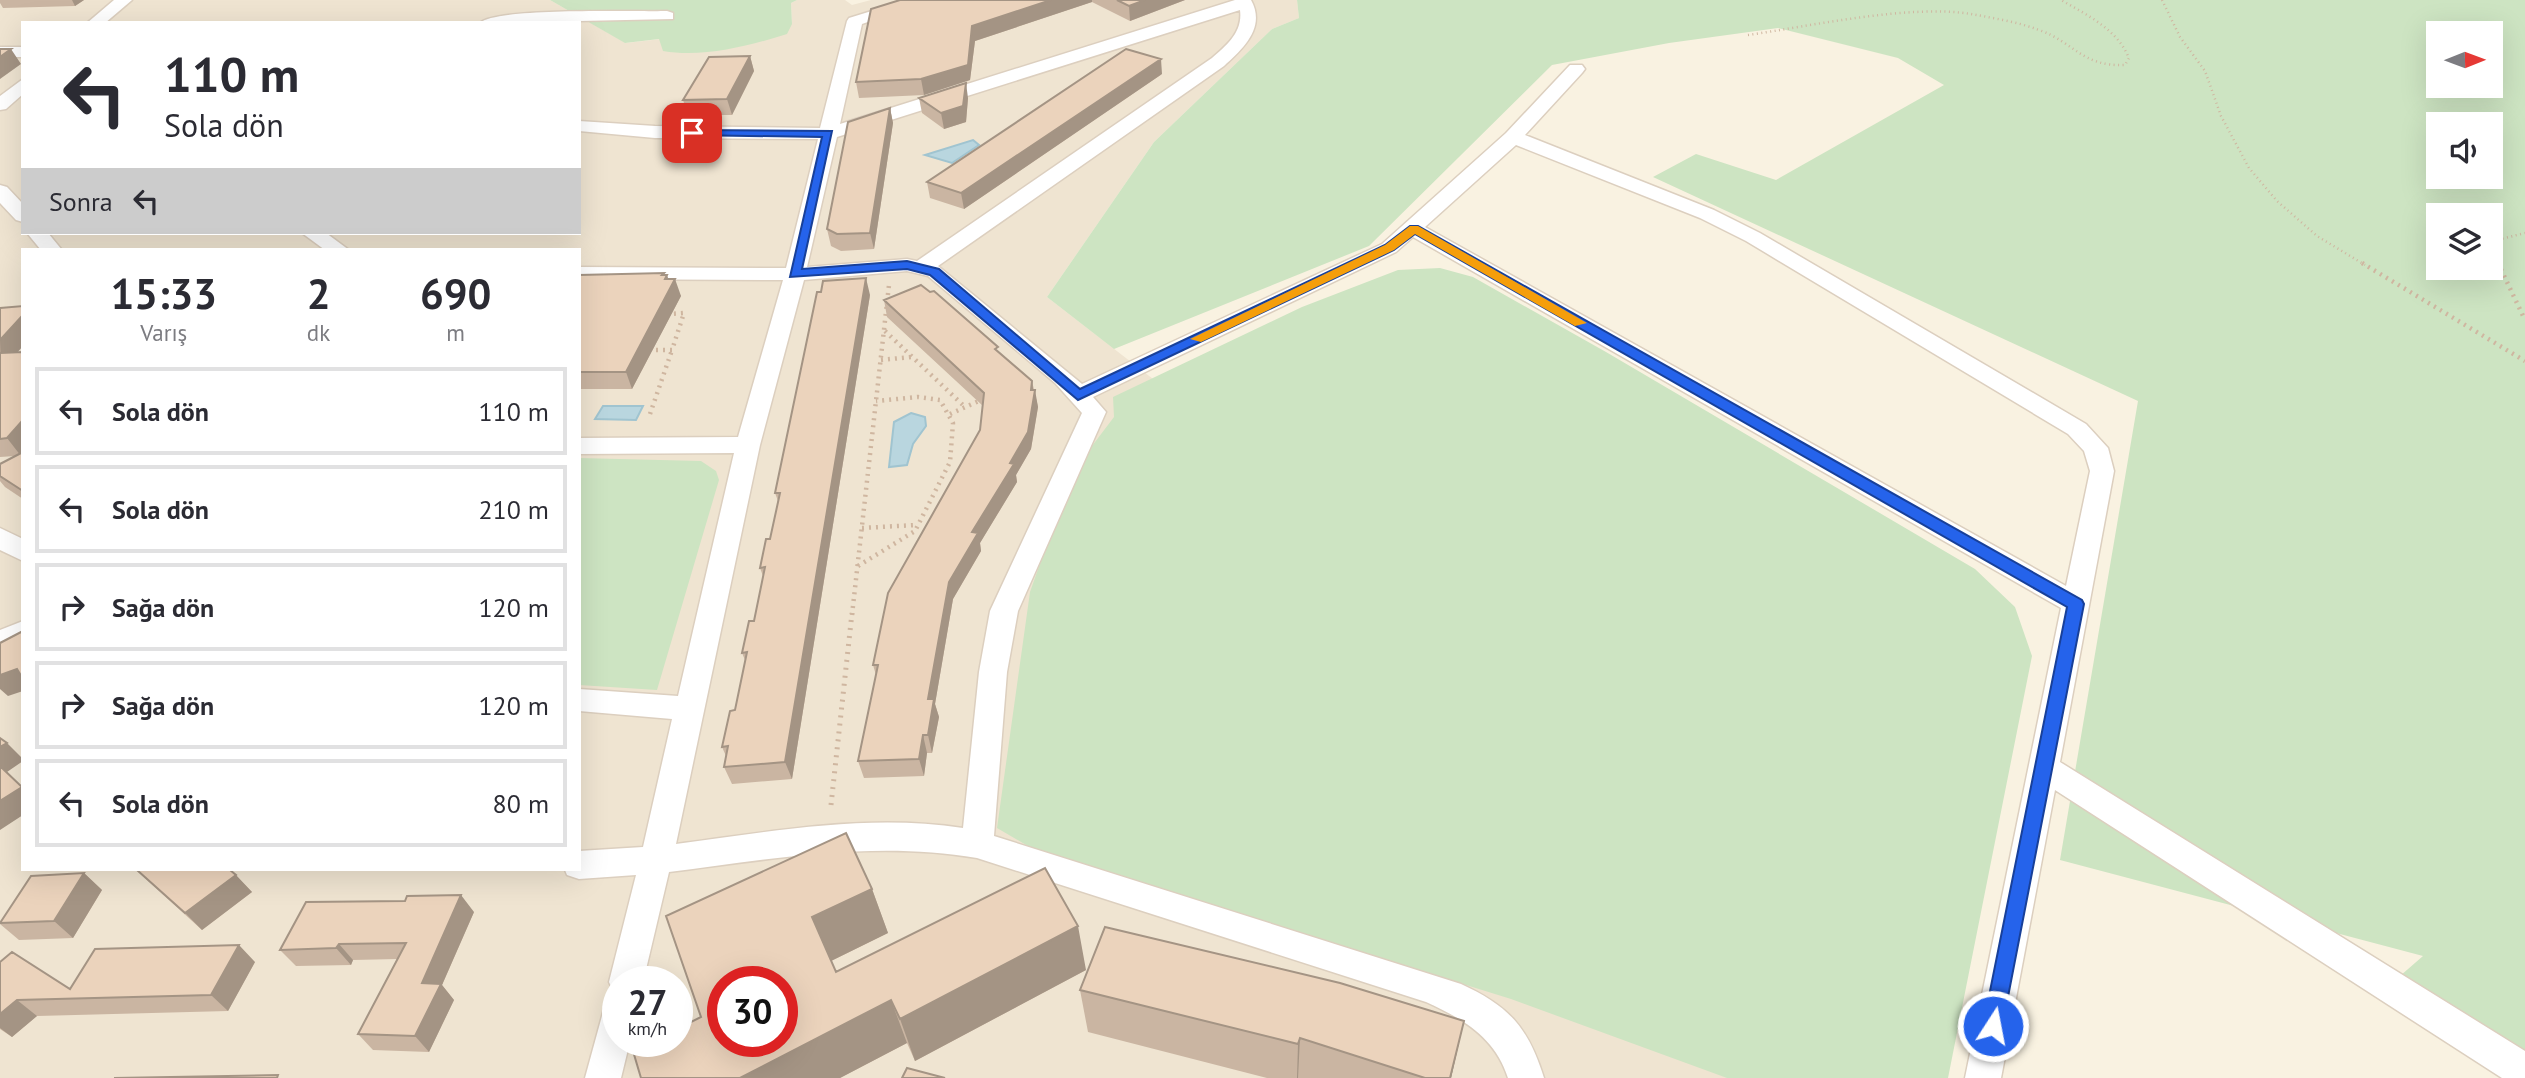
<!DOCTYPE html>
<html lang="tr">
<meta charset="utf-8">
<style>
:root{--surface:#fff;--page:#f2f2f3;--text:#2b2b33;--muted:#7c7c81;--line:#e1e1e2}
body{margin:0;font-family:"PT Sans",sans-serif;background:var(--page);color:var(--text);height:100vh;display:flex;flex-direction:column;font-size:26px;white-space:nowrap}
*{box-sizing:border-box;margin:0}
p{font-size:23px;color:var(--muted)}
.icon{flex:none;width:38px;height:38px;fill:none;stroke:currentColor;stroke-width:2;stroke-linecap:round;stroke-linejoin:round}
.map{position:relative;flex:1;overflow:hidden}
.side{position:absolute;left:21px;top:248px;width:560px;height:623px;display:flex;flex-direction:column;background:var(--surface);border-radius:0px;box-shadow:0 7px 28px #0002}
.side>*{flex:none}
.guide{position:absolute;left:21px;top:21px;width:560px;height:214px;border-radius:0px;box-shadow:0 7px 28px #0002;background:#fff;color:var(--text);overflow:hidden}
.needle{width:46px;rotate:89deg}
.tools{position:absolute;left:2426px;top:21px;display:grid;gap:14px}
.tools a{display:grid;place-items:center;width:77px;height:77px;border-radius:0px;background:var(--surface);box-shadow:0 7px 28px #0002;font-size:35px}
.speed{position:absolute;left:602px;top:966px;display:flex;gap:14px;font-size:35px;font-weight:700;text-align:center}
.speed>*{display:grid;place-content:center;width:91px;height:91px;border-radius:50%;background:var(--surface);box-shadow:0 7px 28px #0002;line-height:1}
.speed small{font-size:18px;font-weight:400}
.speed .limit{border:10px solid #d22;background:#fff;color:#111}
.pin{position:absolute;display:grid;place-items:center;width:60px;height:60px;color:#fff;margin:-30px;border-radius:14px;box-shadow:0 4px 10px #0006}
.me{position:absolute;width:77px;margin:-38px;rotate:11deg;stroke-linejoin:round;filter:drop-shadow(0 0 5px #0008)}
.turn{display:flex;align-items:center;gap:24px;height:147px;padding:0 28px;font-size:32px}
.turn .icon{width:91px;height:91px;stroke-width:2.5}
.turn b{display:block;font-size:49px;line-height:60px}
.then{display:flex;align-items:center;height:66px;padding:0 28px;background:#0003;gap:14px;font-size:26px}
.eta{display:flex;justify-content:space-evenly;align-items:center;height:119px;text-align:center}
.eta b{font-size:42px;font-weight:700;line-height:49px}
ul{padding:0;list-style:none}
li{display:flex;align-items:center;gap:21px;height:88px;margin:0 14px 10px;padding:0 14px;border:4px solid var(--line);border-radius:0px}
li div{flex:1}
li b{display:block;font-size:26px}
li em{font-style:normal}
.map>svg:first-child{display:block}
</style>
<div class="map">
<svg width="2525" height="1078" viewBox="0 0 2525 1078">
<rect width="100%" height="100%" fill="#f9f2e1"/>
<!-- residential -->
<path fill="#efe4d1" fill-rule="evenodd" d="M0,0H550L626,43L792,24L791,3L797,0H845L852,5L871,0H1297L1299,18L1272,29L1154,142L1047,297L1378,553L1866,1078H0ZM23,23H579V233H23ZM23,250H579V870H23ZM618,982H677V1041H618ZM723,982H782V1041H723Z"/>
<!-- green -->
<path fill="#cde4c2" fill-rule="evenodd" d="M550,0H797L791,3L792,24L787,34C749,46 703,58 663,51L659,39L625,43Z
M1297,0H2525V1078L2400,976L2423,956L2060,860L2138,401L1653,177L1696,154L1776,180L1944,85L1898,58L1778,28L1669,43L1552,65L1369,246L1114,349L1047,297L1154,142L1272,29L1299,18ZM2438,33H2490V86H2438ZM2438,124H2490V177H2438ZM2438,215H2490V268H2438Z
M1440,268L1473,277L1606,352L1975,569L2015,607L2032,656L1948,1078H1727L1511,999L1038,852L997,828L1030,592L1054,524L1092,446L1114,417L1113,397L1302,307L1398,270Z
M579,458L701,461L716,471L719,480L657,690L579,685Z"/>
<!-- water -->
<path fill="#b9d6df" stroke="#a0c4d0" stroke-width="2" d="M973,140L979,145L952,163L925,155Z
M603,406H643L636,420L595,419Z
M911,413L925,417L926,426L913,444L907,465L889,467L894,422Z"/>
<g fill="none" stroke-linecap="round" stroke-linejoin="round">
<!-- street casing -->
<g stroke="#dccfbf" stroke-width="3">
<path id="street" d="M114,0H132L105,23H87Z
M907,0H931L862,24L840,124L1235,0H1251C1266,27 1244,48 1224,66L938,266L1082,384L1382,244L1506,133L1570,65H1582L1585,69L1582,73L1525,135L1714,210L1760,233L2086,424L2108,448L2114,471L2060,762L2525,1051V1078H2502L2055,790L2001,1078H1965L2061,608L1413,237L1396,252L1093,397L1106,412L1018,611L1007,672L994,836L1461,984C1509,1006 1528,1027 1544,1078H1508C1495,1037 1463,1019 1426,1002L977,858C874,840 772,859 669,872L643,982H618V995L614,993L609,982L636,875L579,879L567,875L565,870H579V851L643,847L672,719L579,711V689L678,696L734,453L579,454V438L738,437L783,280L579,279V267L786,268L818,139L655,138L579,131V121L655,126L820,128L847,21L849,18ZM1240,10C1243,32 1227,45 1212,58L917,261L907,259L807,267L837,137ZM1516,145L1700,218L1746,241L2068,434L2084,451L2090,471L2066,586L1425,227ZM907,271L928,276L1055,383L1082,413L990,611L979,672L963,828C867,813 770,832 676,844L760,445L804,280Z
M667,11L673,13V19L480,23C496,7 637,12 667,11Z
M0,47H23V57H0Z
M23,79V94L6,109L0,110V96Z
M0,185L7,187L23,204V222L16,220L0,203Z
M27,233H48L62,250H41Z
M302,233H326L349,250H325Z
M0,528L23,539V561L0,550Z
M23,621V644L0,654V630Z
M618,1000V1041H630L621,1078H585L605,1005Z"/>
</g>
<!-- path-far2 -->
<path stroke="#cfb6a0" stroke-width="2.5" stroke-dasharray="1 3.5" stroke-linecap="butt" d="M2162,0L2180,37L2205,71L2221,116L2249,168L2277,201L2317,236L2365,265
M1748,35C1811,26 1910,4 1971,14C1993,18 2018,22 2039,30C2074,42 2082,67 2125,65L2129,58C2117,29 2087,15 2061,0
M2499,265L2491,249L2493,241L2525,233"/>
<!-- path-far1 -->
<path stroke="#cfb6a0" stroke-width="4.5" stroke-dasharray="2 5" stroke-linecap="butt" d="M2362,263L2525,361
M2498,263L2525,320
M885,331L965,407
M649,350H672L684,313L668,314
M881,360L911,357
M650,414L672,350
M950,414L981,400
M862,528L917,525
M858,566L915,531L950,462L953,423L940,400L918,397L876,401
M852,615L889,285"/>
<!-- path -->
<path stroke="#cfb6a0" stroke-width="5" stroke-dasharray="2 6" stroke-linecap="butt" d="M831,805L852,613"/>
<!-- street -->
<use href="#street" fill="#fff" fill-rule="evenodd"/>
</g>
<!-- wall -->
<path fill="#cab5a2" d="M0,0H84L75,6L3,8L0,3Z
M900,0H1185L1130,21L1092,2L975,41L970,80L924,95L859,98L856,82Z
M750,56L754,71L732,115H688L683,100Z
M1162,74L964,209L930,198L927,182Z
M919,98H968L966,122L944,129L922,113Z
M890,108L893,123L874,249L841,251L831,246L827,229Z
M664,273L681,296L632,389H579V275Z
M870,295L792,779L732,784L724,767L726,756L722,747L735,710L745,660L742,653L754,621L763,576L760,568L770,539L778,501L775,493Z
M884,300L999,352L1032,381L1038,407L1031,449L1016,475L1017,482L980,543L981,551L953,599L935,704L939,717L932,753H927L924,776L864,778L858,761L876,675L873,665L980,430L983,406L887,317Z
M0,308L17,352H23V499L5,487L0,481V464L15,456L0,457Z
M136,870H230L252,892L202,930Z
M84,873L102,890L73,938L19,940L0,924Z
M872,889L888,933L831,961L836,972L1086,970L915,1061L907,1043L840,1078H641L701,1017Z
M474,912L442,985L454,1000L429,1052L373,1050L358,1034L397,959L353,960L351,965L296,966L280,950Z
M0,962L70,989L255,962L228,1011L37,1016L12,1037L0,1029Z
M1080,990L1464,1021L1451,1078H1267L1088,1032Z"/>
<!-- shaded-wall -->
<path fill="#a49484" d="M72,0H84L75,6Z
M1051,0H1092V2L975,41L970,80L924,95L921,79L972,26Z
M1145,0H1185L1130,21L1129,6Z
M11,49L21,64L0,79V57Z
M750,56L754,71L732,115L727,99Z
M1161,59L1162,74L964,209L961,193Z
M966,83L968,98L966,122L944,129L941,113Z
M890,108L893,123L874,249L870,233Z
M664,273L665,279L667,275L671,287L675,279L681,296L632,389L626,372Z
M866,278L870,295L792,779L785,762Z
M23,315V346L1,371L0,340Z
M1032,381L1034,397L1035,390L1038,407L1031,449L1016,475L1017,482L980,543L981,551L953,599L935,704L939,717L932,753L928,735V699L949,582L972,532L1010,463L1031,390Z
M23,420V454L21,456L7,438Z
M17,669L23,675V691L8,696L0,689V675Z
M923,735L927,753L924,776L919,759Z
M7,743L23,759V761L7,772L23,788V815L0,830V747Z
M84,873L102,890L73,938L54,921Z
M236,875L252,892L202,930L185,913Z
M872,889L888,933L831,961L812,917Z
M461,895L474,912L442,985L454,1000L429,1052L415,1036L422,983Z
M1078,926L1086,970L915,1061L900,1019Z
M339,944L353,960L351,965L336,948Z
M239,945L255,962L228,1011L211,995Z
M17,1000L37,1016L12,1037L0,1028V1014Z
M891,1000L907,1043L840,1078H740Z
M1464,1021L1451,1078H1450Z
M1300,1038L1298,1078H1297L1298,1044Z"/>
<!-- building -->
<path fill="#ebd3bc" stroke="#a49484" stroke-width="2" fill-rule="evenodd" d="M900,0H1051L972,26L968,65L921,79L856,82L871,9Z
M1117,0H1145L1129,6Z
M0,49H11L0,57Z
M1126,49L1161,59L961,193L927,182Z
M750,56L727,99L683,100L709,57Z
M966,83L963,106L941,113L919,98Z
M890,108L870,233L837,234L827,229L848,122Z
M664,273L662,275H667L665,279H675L626,372H579V275Z
M866,278L785,762L724,767L728,746L722,747L730,711L735,710L747,652L742,653L749,621H754L765,567L760,568L766,539H770L780,493H775L817,292H821L823,281Z
M921,285L930,292L934,291L998,347L995,349L1032,381L1031,390H1035L1028,432L1010,463L1014,464L972,532L978,533L949,582L928,699H934L928,735H923L919,759L858,761L878,665H873L888,593L980,430L984,393L884,300Z
M23,306V315L0,340V308Z
M23,352V420L7,438L0,439V353Z
M23,452V491L0,476V464Z
M23,631V679L17,669L0,675V643Z
M0,738L7,743L0,747Z
M0,766L22,787L0,801Z
M846,833L872,889L812,917L836,972L1045,868L1078,926L900,1019L891,1000L740,1078H641L633,1051L652,1041H677V1029L701,1017L666,916ZM723,982H782V1041H723Z
M137,870H230L236,875L185,913Z
M84,873L54,921L0,923L31,876Z
M461,895L422,983L441,984L415,1036L358,1034L406,943L339,944L336,948L280,950L306,902L405,901L407,896Z
M1105,927L1340,983L1464,1021L1450,1078H1425L1300,1038L1298,1044L1080,990Z
M239,945L211,995L17,1000L0,1014V962L12,952L70,989L95,949Z
M907,1068L945,1078H902Z
M278,1075L277,1078H114Z"/>
<!-- route -->
<path fill="#2563eb" stroke="#184099" stroke-width="2" d="M692,130L832,131L802,269L907,261L939,269L1080,389L1385,245L1410,226H1418L2082,600L2084,604L2001,1033L1993,1036L1986,1033L1983,1026L2067,607L1415,234L1394,250L1078,400L930,275L907,269L790,277L822,137L689,135V131Z"/>
<!-- slow -->
<path fill="#f59e0b" d="M1410,226H1418L1587,323L1575,326L1415,234L1394,250L1201,342L1190,339L1385,245Z"/>
</svg>
<div class="tools">
<a><svg class="needle" viewBox="-14 -14 28 28"><path d="M0-13l5 13h-10z" fill="#e53935"/><path d="M0 13l5-13h-10z" fill="#7c7c81"/></svg></a>
<a><svg class="icon" aria-label="sound" viewBox="0 0 24 24"><path d="M4 9h4l5-4v14l-5-4H4zM17 9q2 3 0 6"/></svg></a>
<a><svg class="icon" aria-label="layers" viewBox="0 0 24 24"><path d="M12 4l9 5-9 5-9-5zM3 14l9 5 9-5"/></svg></a>
</div>
<div class="speed"><div>27<small>km/h</small></div><div class="limit">30</div></div>
<div class="pin" style="left:692px;top:133px;background:#d93025"><svg class="icon" aria-label="arrive" viewBox="0 0 24 24"><path d="M6 21V4h12l-3 4 3 4H6"/></svg></div>
<svg class="me" style="left:1993px;top:1026px" viewBox="-20 -20 40 40"><circle r="17" fill="#2563eb" stroke="#fff" stroke-width="3"/><path d="M0-11L8 9 0 5-8 9z" fill="#fff"/></svg>
<div class="guide">
<div class="turn"><svg class="icon" aria-label="left" viewBox="0 0 24 24"><path d="M17 20v-9H6M10 6l-5 5 5 5"/></svg><div><b>110 m</b>Sola dön</div></div>
<div class="then">Sonra<svg class="icon" aria-label="left" viewBox="0 0 24 24"><path d="M17 20v-9H6M10 6l-5 5 5 5"/></svg></div>
</div>
<section class="side">
<div class="eta">
<div><b>15:33</b><p>Varış</p></div>
<div><b>2</b><p>dk</p></div>
<div><b>690</b><p>m</p></div>
</div>
<ul>
<li><svg class="icon" aria-label="left" viewBox="0 0 24 24"><path d="M17 20v-9H6M10 6l-5 5 5 5"/></svg><div><b>Sola dön</b></div><em>110 m</em></li>
<li><svg class="icon" aria-label="left" viewBox="0 0 24 24"><path d="M17 20v-9H6M10 6l-5 5 5 5"/></svg><div><b>Sola dön</b></div><em>210 m</em></li>
<li><svg class="icon" aria-label="right" viewBox="0 0 24 24"><path d="M7 20v-9h11M14 6l5 5-5 5"/></svg><div><b>Sağa dön</b></div><em>120 m</em></li>
<li><svg class="icon" aria-label="right" viewBox="0 0 24 24"><path d="M7 20v-9h11M14 6l5 5-5 5"/></svg><div><b>Sağa dön</b></div><em>120 m</em></li>
<li><svg class="icon" aria-label="left" viewBox="0 0 24 24"><path d="M17 20v-9H6M10 6l-5 5 5 5"/></svg><div><b>Sola dön</b></div><em>80 m</em></li>
</ul>
</section>
</div>
